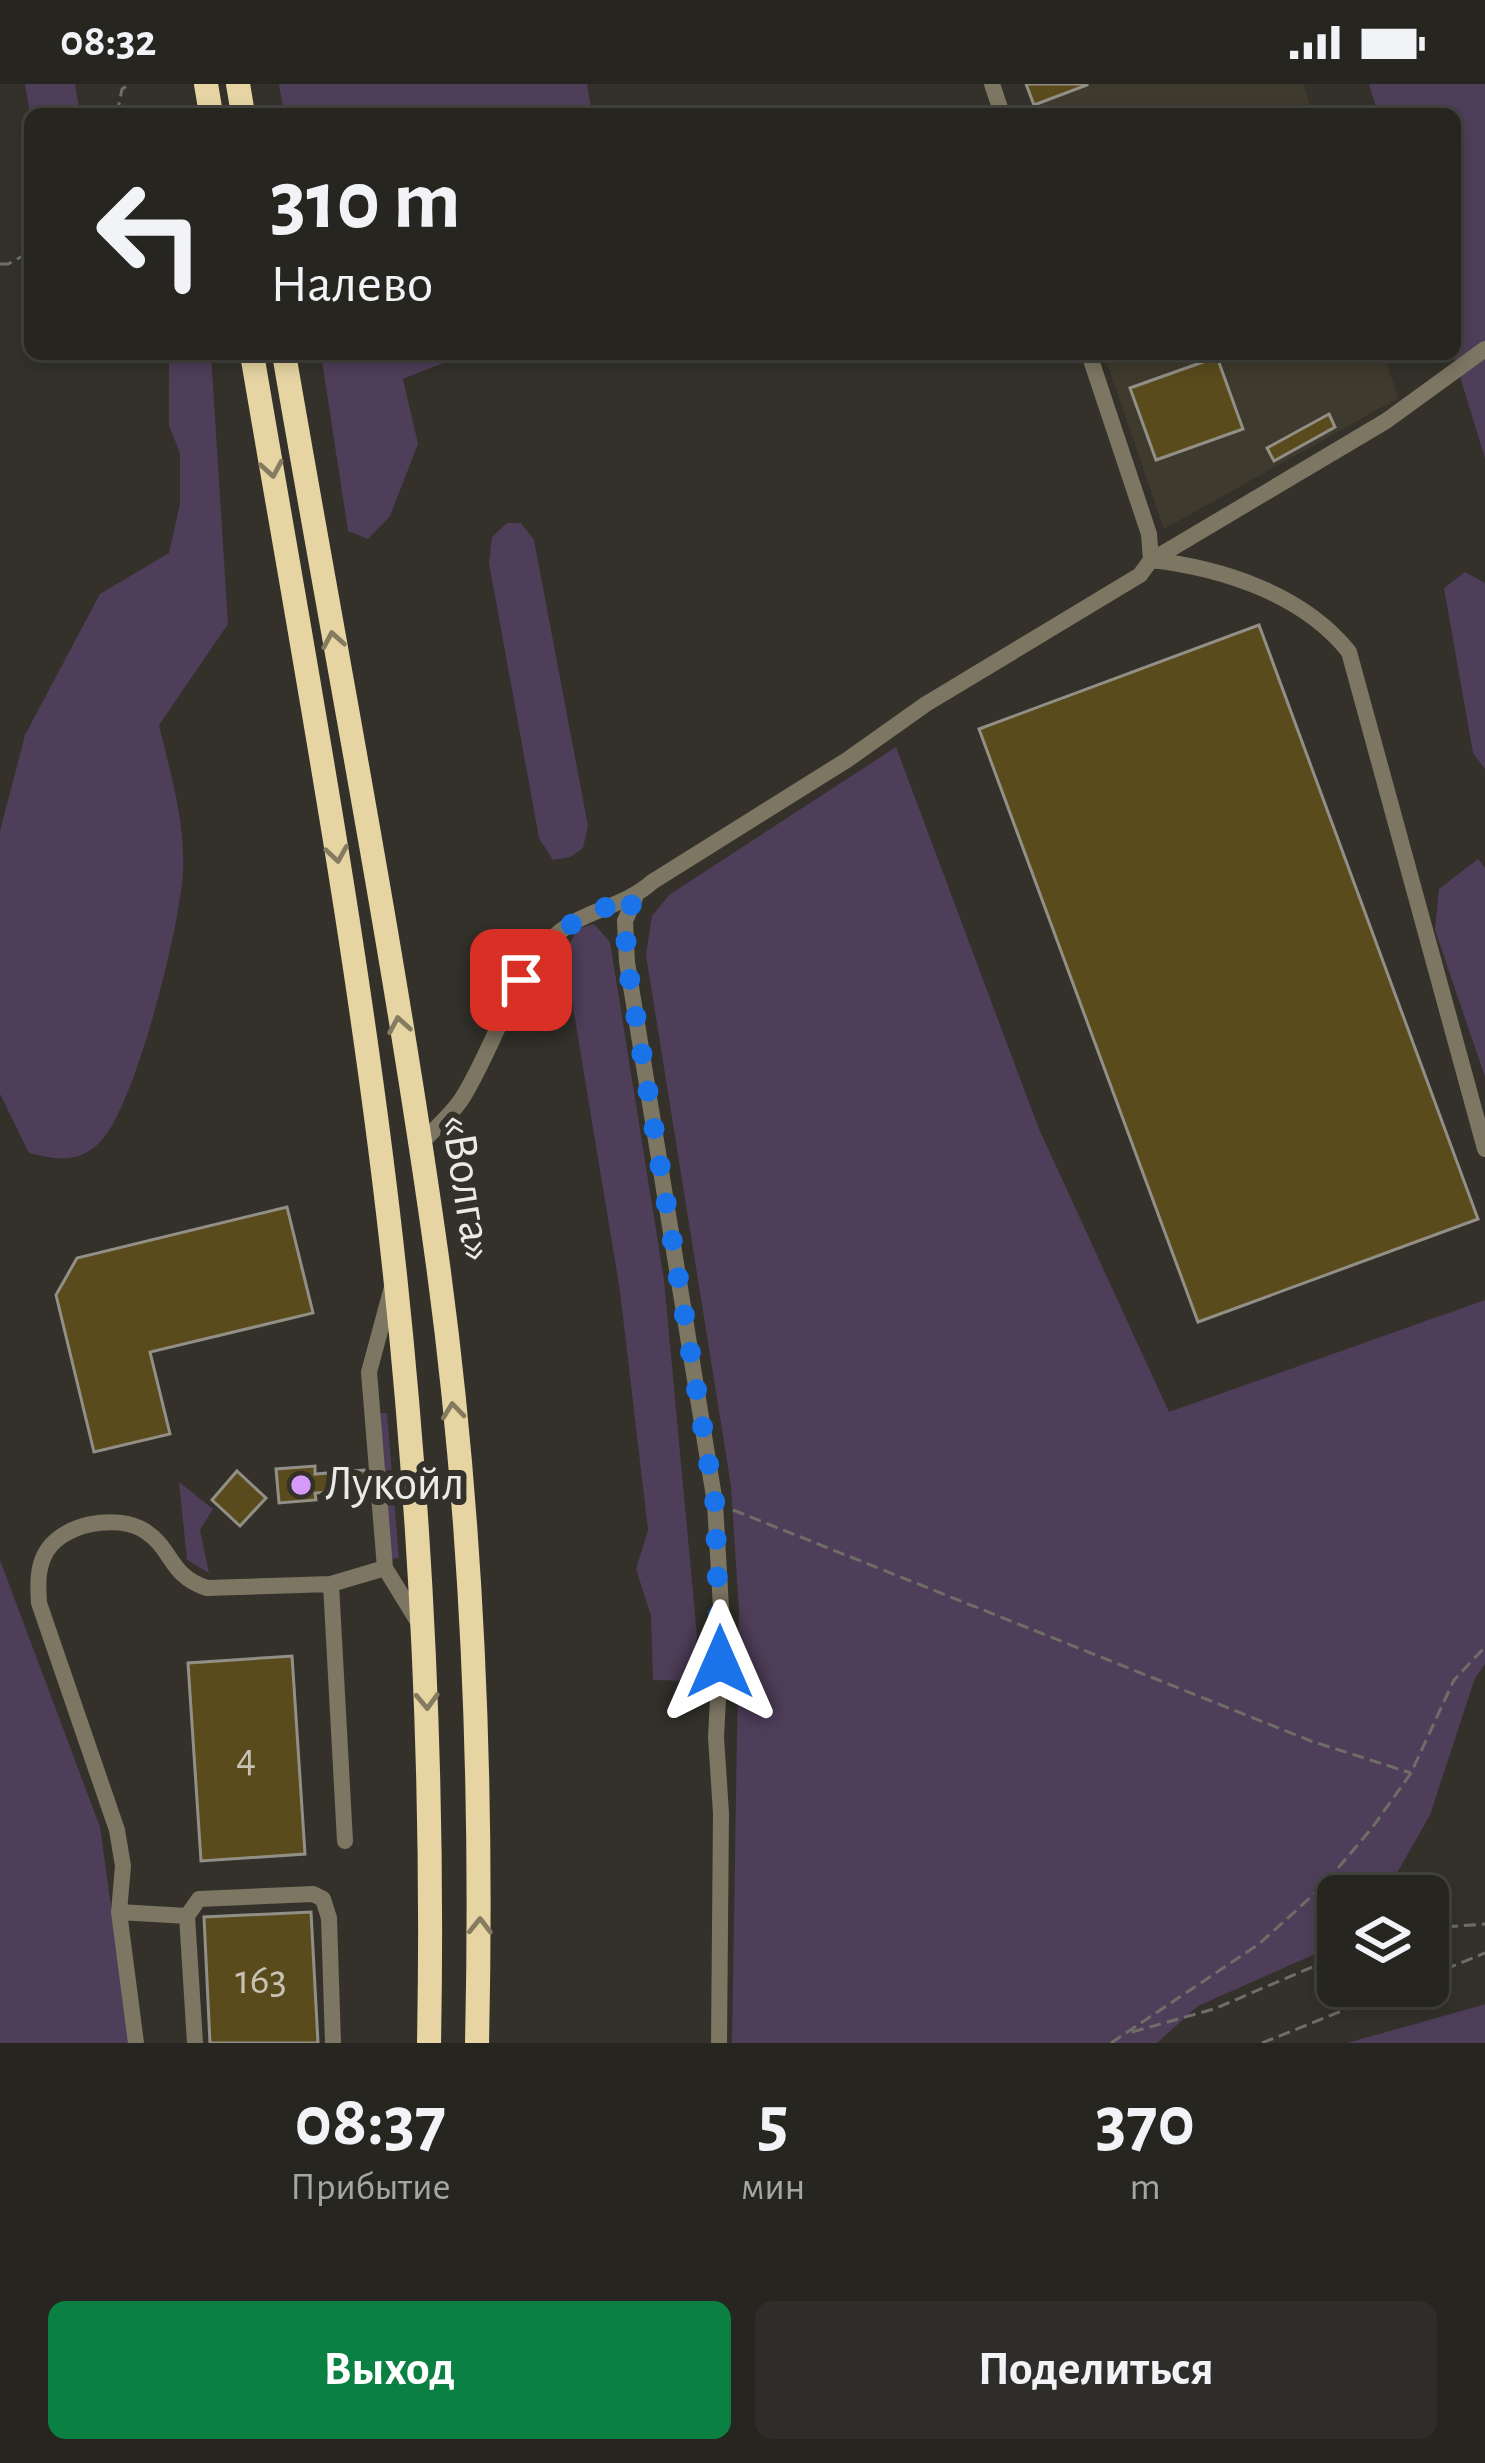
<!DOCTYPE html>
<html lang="ru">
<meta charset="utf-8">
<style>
:root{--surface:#262520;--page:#2e2d29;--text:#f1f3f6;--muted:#a4a5a5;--line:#42423e;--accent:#0b8043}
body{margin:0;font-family:"Alegreya Sans",sans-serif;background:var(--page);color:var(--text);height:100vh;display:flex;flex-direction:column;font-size:45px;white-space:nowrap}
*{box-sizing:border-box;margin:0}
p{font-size:39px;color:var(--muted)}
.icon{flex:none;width:66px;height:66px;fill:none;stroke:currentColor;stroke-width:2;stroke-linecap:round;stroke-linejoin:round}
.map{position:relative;height:1959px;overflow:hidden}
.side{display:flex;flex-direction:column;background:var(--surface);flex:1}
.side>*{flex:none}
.hud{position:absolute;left:24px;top:24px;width:1437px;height:252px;border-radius:18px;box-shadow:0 6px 18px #0003,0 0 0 3px var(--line);background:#262520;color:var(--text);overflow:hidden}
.fabs{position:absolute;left:1317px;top:1791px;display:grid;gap:24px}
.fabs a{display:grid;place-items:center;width:132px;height:132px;border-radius:18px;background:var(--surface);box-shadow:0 6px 18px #0003,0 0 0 3px var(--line);font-size:60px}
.pin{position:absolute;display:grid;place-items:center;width:102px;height:102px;color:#fff;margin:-51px;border-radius:24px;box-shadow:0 6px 18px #0006}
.me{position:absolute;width:132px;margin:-66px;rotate:0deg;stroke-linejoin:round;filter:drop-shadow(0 0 9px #0008)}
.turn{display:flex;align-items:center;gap:42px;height:252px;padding:0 48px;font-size:54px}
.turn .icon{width:156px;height:156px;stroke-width:2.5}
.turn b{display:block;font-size:84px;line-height:102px}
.eta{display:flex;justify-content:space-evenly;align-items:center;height:204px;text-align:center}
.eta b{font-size:72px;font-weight:700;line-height:84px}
.primary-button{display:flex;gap:24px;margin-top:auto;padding:24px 48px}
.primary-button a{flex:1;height:138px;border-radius:18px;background:var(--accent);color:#fff;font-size:48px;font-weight:700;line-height:138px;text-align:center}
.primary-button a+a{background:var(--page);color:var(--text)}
.status{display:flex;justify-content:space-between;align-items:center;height:84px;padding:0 60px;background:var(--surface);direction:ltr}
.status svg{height:33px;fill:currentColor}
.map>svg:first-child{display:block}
</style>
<div class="status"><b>08:32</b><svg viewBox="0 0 49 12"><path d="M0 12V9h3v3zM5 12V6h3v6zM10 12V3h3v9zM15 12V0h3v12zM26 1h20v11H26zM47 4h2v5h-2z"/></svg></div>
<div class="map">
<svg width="1485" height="1959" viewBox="0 0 1485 1959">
<rect width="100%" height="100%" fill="#33312a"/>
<!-- built -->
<path fill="#3e3a2d" d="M1026,0H1304L1312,30H1037Z
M1104,270H1384L1398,314L1164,445Z"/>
<!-- green -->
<path fill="#4f3e59" d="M25,0H75L80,30H30Z
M279,0H587L592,30H284Z
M1369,0H1485V374L1453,270L1455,30H1378Z
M169,270H211L228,540L159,641C170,688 185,736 183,785C182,836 134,1031 97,1061C75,1080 55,1075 29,1069L0,1010V747L25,651L100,510L169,469L180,420V369L169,341Z
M321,270H445L443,279L403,295L418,360L390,432L368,455L348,447Z
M507,439H521L534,456L588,742L583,764L570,773L553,776L539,754L489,479L492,453Z
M1465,488L1485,499V685L1473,669L1444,504Z
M896,663L1039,1045L1169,1328L1485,1216V1580L1475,1594L1430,1731L1384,1812H1338V1860L1198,1922L1157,1959H732L739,1527L731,1402L646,871L652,832L669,811Z
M1478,775L1485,784V993L1435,846L1439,805Z
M594,840L610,858L664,1196L697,1552L690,1597L653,1596L651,1532L636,1485L648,1446L620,1207L564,869L578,845Z
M380,1329H387L399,1474L391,1475Z
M179,1398L213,1425L200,1446L209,1489L187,1476Z
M0,1476L100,1743L130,1959H0Z
M1485,1920V1959H1347L1479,1922Z"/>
<!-- building -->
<path fill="#5a4b1c" stroke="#928f87" stroke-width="3" d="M1026,0H1087V1L1034,21Z
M1217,273L1243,345L1156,376L1130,304Z
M1329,330L1335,343L1274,377L1267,364Z
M1259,541L1478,1135L1198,1238L979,645Z
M287,1123L313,1229L150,1268L170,1350L94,1368L56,1211L77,1174Z
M315,1382V1390L364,1386L366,1405L315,1409L316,1416L279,1419L276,1385Z
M237,1387L266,1414L240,1442L212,1416Z
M292,1572L305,1770L201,1777L188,1579Z
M311,1828L318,1959H210L204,1833Z"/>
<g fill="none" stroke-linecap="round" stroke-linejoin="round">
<!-- path -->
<path stroke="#6f6d67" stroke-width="3" stroke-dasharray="12 6" stroke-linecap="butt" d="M117,30L122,5L130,0
M0,180H8L30,168
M733,1426L1311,1657L1411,1689
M1428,1844L1485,1840
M1428,1892L1485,1869
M1132,1948L1214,1925L1338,1872
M1111,1959L1259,1860L1322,1803L1372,1744L1411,1689L1454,1596L1485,1563
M1262,1959L1404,1902"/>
<!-- minor -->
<path stroke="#7c7662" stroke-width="16" d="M992,0L1002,30
M1151,476C1222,484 1303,510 1349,568L1485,1065
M1152,476L1386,337L1485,265
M635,814L625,837L627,878L715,1419L722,1541L716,1653L721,1729L719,1959
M419,1061C433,1046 452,1031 463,1013C494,962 509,904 549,858C578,825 621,826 652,798L847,676L926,620L1140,491L1151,476L1149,450L1089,270
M392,1203L369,1288L385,1484L420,1541
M331,1500L345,1757
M119,1828L187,1832
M136,1959L119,1828L123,1782L117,1746L39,1519C38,1503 37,1487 44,1472C59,1439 117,1429 145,1447C173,1465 169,1492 207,1504L331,1500L385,1484
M195,1959L187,1832L199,1815L313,1810L323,1815L329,1834L333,1959"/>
<!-- highway -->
<path stroke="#e6d5a3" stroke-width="24" d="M206,0L211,30
M238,0L243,30
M252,270C304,576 362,882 395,1191C422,1446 434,1702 429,1959
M284,270C336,573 396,877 438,1181C473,1438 483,1700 477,1959"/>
</g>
<!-- one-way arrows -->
<defs><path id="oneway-chevron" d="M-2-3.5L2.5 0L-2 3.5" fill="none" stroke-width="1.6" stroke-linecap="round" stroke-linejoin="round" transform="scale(3)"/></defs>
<g stroke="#847b60">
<use href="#oneway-chevron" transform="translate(272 385) rotate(80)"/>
<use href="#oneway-chevron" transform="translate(333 556) rotate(-100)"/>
<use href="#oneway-chevron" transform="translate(337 770) rotate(81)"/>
<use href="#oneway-chevron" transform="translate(399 941) rotate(-100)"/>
<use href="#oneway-chevron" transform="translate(453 1327) rotate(-96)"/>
<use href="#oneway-chevron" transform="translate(427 1617) rotate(88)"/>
<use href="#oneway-chevron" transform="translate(480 1842) rotate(-89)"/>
</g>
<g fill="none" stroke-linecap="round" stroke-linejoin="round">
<!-- route -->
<path stroke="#1a73e8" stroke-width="21" stroke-dasharray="0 37.8" d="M521,896C559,843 572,833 634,814L625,837L627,878L715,1419L720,1578"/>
</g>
<!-- markers -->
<circle fill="#d69bfa" stroke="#33312a" stroke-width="4.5" cx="301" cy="1401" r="12"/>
<g text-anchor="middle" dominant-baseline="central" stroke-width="12" stroke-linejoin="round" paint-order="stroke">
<!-- number labels -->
<g font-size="42" fill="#c8c2b4">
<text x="246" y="1674">4</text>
<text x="261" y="1896">163</text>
</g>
<!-- street labels -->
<g font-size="48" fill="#eceae6" stroke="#33312a">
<text transform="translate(467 1104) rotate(81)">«Волга»</text>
</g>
<!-- poi labels -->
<g font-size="48" fill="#eceae6" stroke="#33312a" text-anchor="start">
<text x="325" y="1401">Лукойл</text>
</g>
</g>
</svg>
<div class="fabs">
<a><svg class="icon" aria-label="layers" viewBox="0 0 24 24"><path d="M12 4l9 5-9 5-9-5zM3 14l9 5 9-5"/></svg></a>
</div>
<div class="pin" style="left:521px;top:896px;background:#d93025"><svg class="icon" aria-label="arrive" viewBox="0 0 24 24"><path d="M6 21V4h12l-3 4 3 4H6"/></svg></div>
<svg class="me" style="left:720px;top:1578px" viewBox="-20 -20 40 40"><path d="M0-17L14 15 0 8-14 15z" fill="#1a73e8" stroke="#fff" stroke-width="4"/></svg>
<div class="hud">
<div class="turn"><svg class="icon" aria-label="left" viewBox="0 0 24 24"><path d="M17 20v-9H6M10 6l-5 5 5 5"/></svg><div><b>310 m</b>Налево</div></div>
</div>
</div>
<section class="side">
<div class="eta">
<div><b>08:37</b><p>Прибытие</p></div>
<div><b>5</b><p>мин</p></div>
<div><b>370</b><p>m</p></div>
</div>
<div class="primary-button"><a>Выход</a><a>Поделиться</a></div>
</section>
